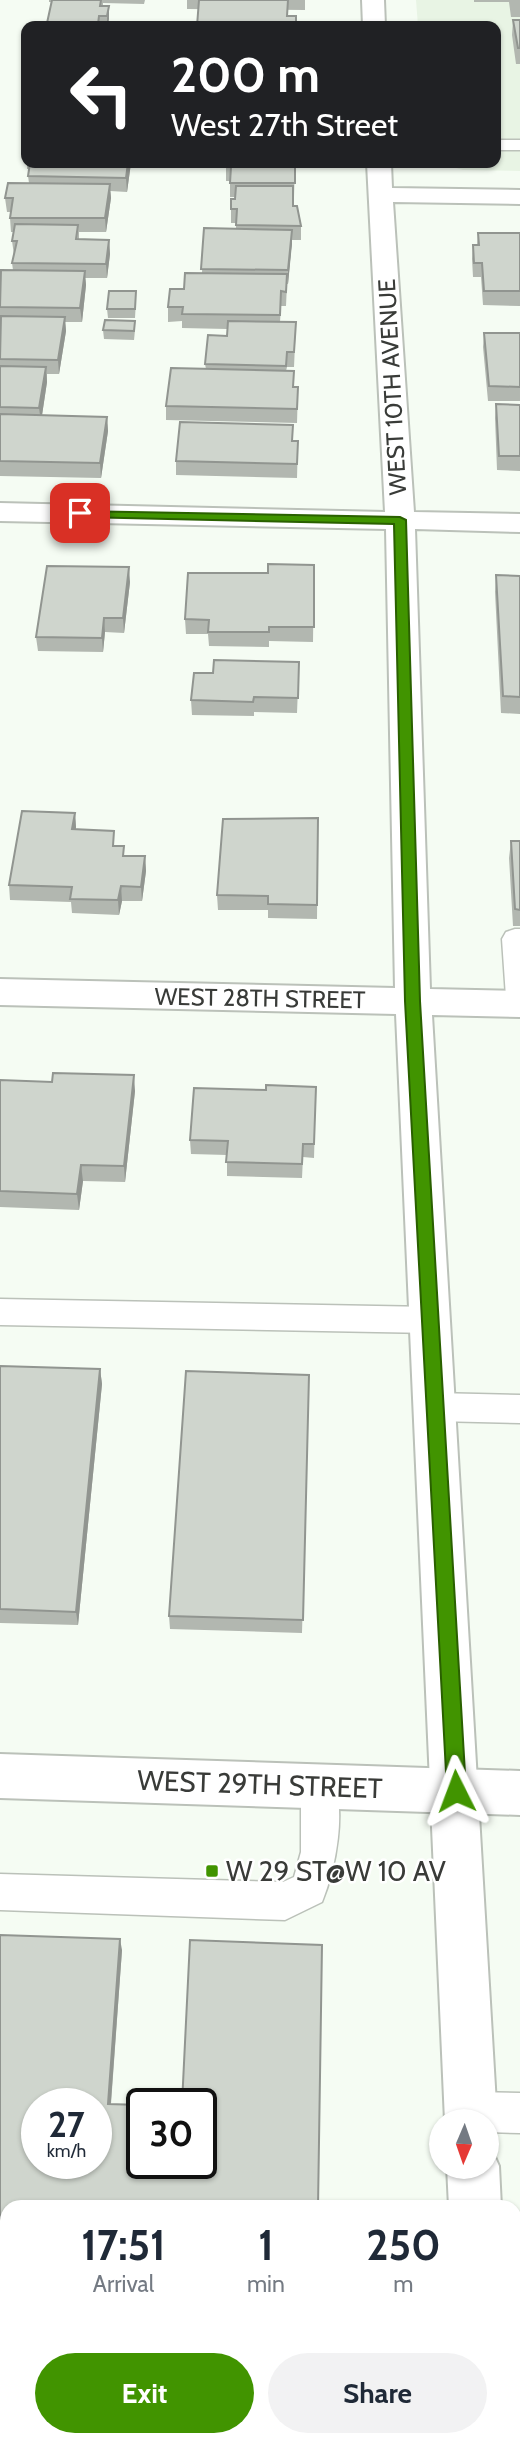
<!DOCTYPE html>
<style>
:root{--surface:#fff;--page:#f2f2f3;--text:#1f2937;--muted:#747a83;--accent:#419400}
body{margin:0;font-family:Cabin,sans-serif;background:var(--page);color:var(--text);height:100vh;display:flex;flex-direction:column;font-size:26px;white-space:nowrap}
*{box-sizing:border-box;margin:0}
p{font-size:23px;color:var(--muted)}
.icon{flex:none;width:38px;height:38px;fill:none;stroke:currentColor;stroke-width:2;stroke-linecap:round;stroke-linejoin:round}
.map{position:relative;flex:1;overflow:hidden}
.details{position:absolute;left:0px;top:2200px;width:522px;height:247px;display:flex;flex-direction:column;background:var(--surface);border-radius:21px 21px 0 0;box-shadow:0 2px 5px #0004}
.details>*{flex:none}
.banner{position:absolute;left:21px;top:21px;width:480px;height:147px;border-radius:14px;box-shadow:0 2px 5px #0004;background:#202124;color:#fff;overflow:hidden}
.needle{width:46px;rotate:182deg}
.tools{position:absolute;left:429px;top:2109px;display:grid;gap:14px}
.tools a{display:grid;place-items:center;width:70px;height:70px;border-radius:50%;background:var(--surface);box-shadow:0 2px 5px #0004;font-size:35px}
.speed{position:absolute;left:21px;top:2088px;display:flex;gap:14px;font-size:35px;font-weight:700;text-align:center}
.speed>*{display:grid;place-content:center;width:91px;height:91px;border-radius:50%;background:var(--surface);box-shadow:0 2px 5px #0004;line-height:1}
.speed small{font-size:18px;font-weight:400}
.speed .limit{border:4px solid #111;border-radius:10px;background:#fff;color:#111}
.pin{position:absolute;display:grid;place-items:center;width:60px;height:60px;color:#fff;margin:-30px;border-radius:14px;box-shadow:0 4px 10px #0006}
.me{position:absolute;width:77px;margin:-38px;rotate:357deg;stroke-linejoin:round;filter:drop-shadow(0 0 5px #0008)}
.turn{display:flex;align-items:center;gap:24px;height:147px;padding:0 35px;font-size:32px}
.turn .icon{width:91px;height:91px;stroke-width:2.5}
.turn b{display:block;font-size:49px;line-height:60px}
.eta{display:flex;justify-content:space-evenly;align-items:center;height:119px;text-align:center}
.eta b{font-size:42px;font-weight:800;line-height:49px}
.button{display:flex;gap:14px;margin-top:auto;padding:14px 35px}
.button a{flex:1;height:80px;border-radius:42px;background:var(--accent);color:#fff;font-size:28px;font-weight:800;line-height:80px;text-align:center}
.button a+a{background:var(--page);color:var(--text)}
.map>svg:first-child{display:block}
</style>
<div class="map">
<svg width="520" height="2446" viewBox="0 0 520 2446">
<rect width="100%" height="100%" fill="#f5fcf3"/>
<!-- built -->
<path fill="#e8f4e4" d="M416,0H520V171L463,170L439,163H495V26H418Z"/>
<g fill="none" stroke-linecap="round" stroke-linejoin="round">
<!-- service casing -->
<g stroke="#bbc1b9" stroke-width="3">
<path id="service" d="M495,140H520V150H495Z
M515,929H520V1007L510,1004L506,997L502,939L506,932Z
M0,1299L431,1307L442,1311L446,1320L442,1329L431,1333L0,1325Z
M435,1393L520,1395V1423L435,1421L424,1417L419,1407L424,1397Z
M319,1769L332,1774C347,1809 336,1868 322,1902L285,1920L0,1910V1874L283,1882L294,1877L301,1852V1786L306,1774Z
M471,2092L520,2093V2133L486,2132V2121H455L451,2112L457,2098Z
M0,2339L7,2340V2382L0,2381Z
M514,2361H520V2403H514Z"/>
</g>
<!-- minor casing -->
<g stroke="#bbc1b9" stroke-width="4">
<path id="minor" d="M362,0H384L385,26H363Z
M367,163H391L392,188L520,190V204L393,202L414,512L520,514V532L415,529L430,989L520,991V1017L432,1015L497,2121L486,2140V2121H445L396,1014L0,1005V979L395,988L386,529L0,521V503L385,512Z
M486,2146L491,2148L499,2166L501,2207H449L447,2166H486Z
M459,2440L514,2439L515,2446H459Z"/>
</g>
<!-- tertiary casing -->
<g stroke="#bbc1b9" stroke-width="4">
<path id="tertiary" d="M0,1754L520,1771V1815L0,1798Z"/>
</g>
<!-- service -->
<use href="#service" fill="#fff" fill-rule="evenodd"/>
<!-- minor -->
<use href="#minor" fill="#fff" fill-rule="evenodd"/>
<!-- tertiary -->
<use href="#tertiary" fill="#fff" fill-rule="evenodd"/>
</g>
<!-- wall -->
<path fill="#b2b7b0" d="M49,0H145L144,4L103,3V6L109,19L108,26H47L51,2H49Z
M187,0H305V10L187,9Z
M474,0H520V17H511L509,2H474Z
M513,20H520V64H516L512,35Z
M27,163H131L127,192L110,191L111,198L106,232H79V239L109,240L110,254L107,278H85L86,285L82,322H65L66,331L59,374H47V382L42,415L107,417L108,431L101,478L0,476V274L13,270L12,263L14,255L12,241L14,232H11L10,218V212H7L5,198L29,183L28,176L29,169H27Z
M295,163L294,197H293V206L301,226V240H292L288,284H287L286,306H281L280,322H296L294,367H287L286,371L294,387H298L297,423L166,420V406L206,369L205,364L227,336V329L182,328V321L168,322V307L184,289L202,273L204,228L236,229V223H231V199H235V197H230V181H226V167Z
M478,233H520V306L483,305L481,277H473L472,259L473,245H477Z
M136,300L135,318H108L107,309Z
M103,330H135L134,340L104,339Z
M484,333H520V401H488L483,347Z
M496,404L520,405V471L497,470L495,418Z
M292,441H298L297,478L176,475V461Z
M314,565L313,642L269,641V647L209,646L208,634H186L185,619L268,573Z
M496,575L520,576V714L501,713L495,592Z
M130,582L124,633L105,632L103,652L38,651L36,637Z
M299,662L297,713L254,712V716L192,715L191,700L213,673Z
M75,813L76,829L115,846L125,856H145L146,871L142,901H122L119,915L72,913L71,902L10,900L9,885Z
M318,818L317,919L268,918V910H218L217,895Z
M511,841H520V926H513L509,858Z
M0,1080L135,1091L125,1182L83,1181L79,1210L0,1207Z
M316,1087L314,1158L303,1157L302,1178L227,1176V1155L191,1154L190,1140L266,1090Z
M0,1366L100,1369L102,1384L78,1625L0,1623Z
M309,1375L302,1633L170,1629L169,1616Z
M0,1935L122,1950L111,2104L318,2207H7V2261H0Z"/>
<!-- shaded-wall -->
<path fill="#919590" d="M109,6V19L107,26V16Z
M128,163H131L127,192L126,178Z
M110,184L111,198L106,232L105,218Z
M292,230V244L288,284V270Z
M109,240L110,254L107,278L106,264Z
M85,271L86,285L82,322L80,308Z
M65,317L66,331L59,374L58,360Z
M46,367L47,382L41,422L39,408Z
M107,417L108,431L101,478L100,463Z
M129,567L130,582L124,633L123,618Z
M104,618L105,632L103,652L102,638Z
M75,813L76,827L74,844L72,829Z
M145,856L146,871L142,901L141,887Z
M121,886L122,901L119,915L118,900Z
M134,1075L135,1091L125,1182L124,1166Z
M81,1165L83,1181L79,1210L77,1194Z
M100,1369L102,1384L78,1625L76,1612Z
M120,1939L122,1950L110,2114L108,2104Z"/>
<!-- building -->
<path fill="#cfd5cd" stroke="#919590" stroke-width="2" fill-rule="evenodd" d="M52,0H101L100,6H109L107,16H99L98,24L47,23Z
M199,0H288L287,16H296V26H197Z
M513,20H520V48H518Z
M30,163H128L126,178L28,176Z
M227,163H295V183H230L231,167H226Z
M8,183L110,184L105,218H10L13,198H5Z
M236,186H293V206H297L301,226L236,225L237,209H231V199H235Z
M15,224L78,225L76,239L109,240L106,264L12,263L17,241H12Z
M204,228L292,230L288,270L201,269Z
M478,233H520V291H484L482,263H474L473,245H479Z
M1,270L85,271L80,308L0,307Z
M185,273L287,274L286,292L281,291L280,315L182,314L183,307H168L170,289H184Z
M109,291H136L135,309H107Z
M1,316L65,317L58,360L0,359Z
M105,320L135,321L134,331L103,330Z
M228,321L296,322L294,352H287L286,366L205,364L208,335L227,336Z
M484,333H520V387L489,386Z
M0,366L46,367L39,408L0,407Z
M171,368L294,371L293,387H298L297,409L166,406Z
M496,404L520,405V456H499Z
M0,414L107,417L100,463L0,461Z
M180,422L293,425L292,441H298L297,464L176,461Z
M268,564L314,565V627H269V632H208L209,620L185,619L188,573H268Z
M47,566L129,567L123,618H104L102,638L36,637Z
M496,575L520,576V697L503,696Z
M214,660L299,662L298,698L254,697L253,702L191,700L194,673H213Z
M22,811L75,813L72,829L114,831L113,846H124L123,856H145L141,887L121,886L118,900L70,899L72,887L9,885Z
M318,818L317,905L268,904V896L217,895L223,819Z
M511,841H520V910L515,909Z
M53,1073L134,1075L124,1166L81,1165L77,1194L0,1191V1080L52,1082Z
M266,1085L316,1087L314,1144H303L302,1164L226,1162L228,1141L190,1140L194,1088L266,1090Z
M0,1366L100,1369L76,1612L0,1609Z
M186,1371L309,1375L303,1620L169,1616Z
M0,1935L120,1939L108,2104L142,2105V2163H201V2104H182L190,1940L322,1945L318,2207H7V2254H0ZM37,2104H96V2163H37Z"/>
<!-- route -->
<path fill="#419400" stroke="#2a6000" stroke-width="2" d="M76,511L400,517L406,520L420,1001L466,1791L463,1798L456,1800L449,1798L447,1791L405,1001L394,524L80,517L76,516Z"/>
<!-- markers -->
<rect fill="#419400" stroke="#fff" stroke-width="2.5" x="205" y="1864" width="14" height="14" rx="3.5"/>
<g text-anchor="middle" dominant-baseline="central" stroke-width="5" stroke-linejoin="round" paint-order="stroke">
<!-- street labels -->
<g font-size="24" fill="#393b38" stroke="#fff">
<text transform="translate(392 387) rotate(-93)">WEST 10TH AVENUE</text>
<text transform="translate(260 998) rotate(1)">WEST 28TH STREET</text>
</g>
<!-- near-street labels -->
<g font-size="28" fill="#393b38" stroke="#fff">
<text transform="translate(260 1784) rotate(2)">WEST 29TH STREET</text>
</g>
<!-- near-poi labels -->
<g font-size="28" fill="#393b38" stroke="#fff" text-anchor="start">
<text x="226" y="1871">W 29 ST@W 10 AV</text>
</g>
</g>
</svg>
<div class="tools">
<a><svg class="needle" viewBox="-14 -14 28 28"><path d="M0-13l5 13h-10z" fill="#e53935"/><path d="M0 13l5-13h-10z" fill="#747a83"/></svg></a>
</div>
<div class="speed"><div>27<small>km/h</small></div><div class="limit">30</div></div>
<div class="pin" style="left:80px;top:513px;background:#d93025"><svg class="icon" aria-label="arrive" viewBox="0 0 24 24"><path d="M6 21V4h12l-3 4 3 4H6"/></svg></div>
<svg class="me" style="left:456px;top:1791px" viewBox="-20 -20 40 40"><path d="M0-17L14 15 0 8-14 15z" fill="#419400" stroke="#fff" stroke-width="4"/></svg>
<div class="banner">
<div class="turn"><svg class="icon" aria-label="left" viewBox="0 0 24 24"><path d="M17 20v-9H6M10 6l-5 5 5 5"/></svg><div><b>200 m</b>West 27th Street</div></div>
</div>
<section class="details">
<div class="eta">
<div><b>17:51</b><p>Arrival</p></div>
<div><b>1</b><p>min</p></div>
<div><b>250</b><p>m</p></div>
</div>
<div class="button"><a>Exit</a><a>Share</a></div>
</section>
</div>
